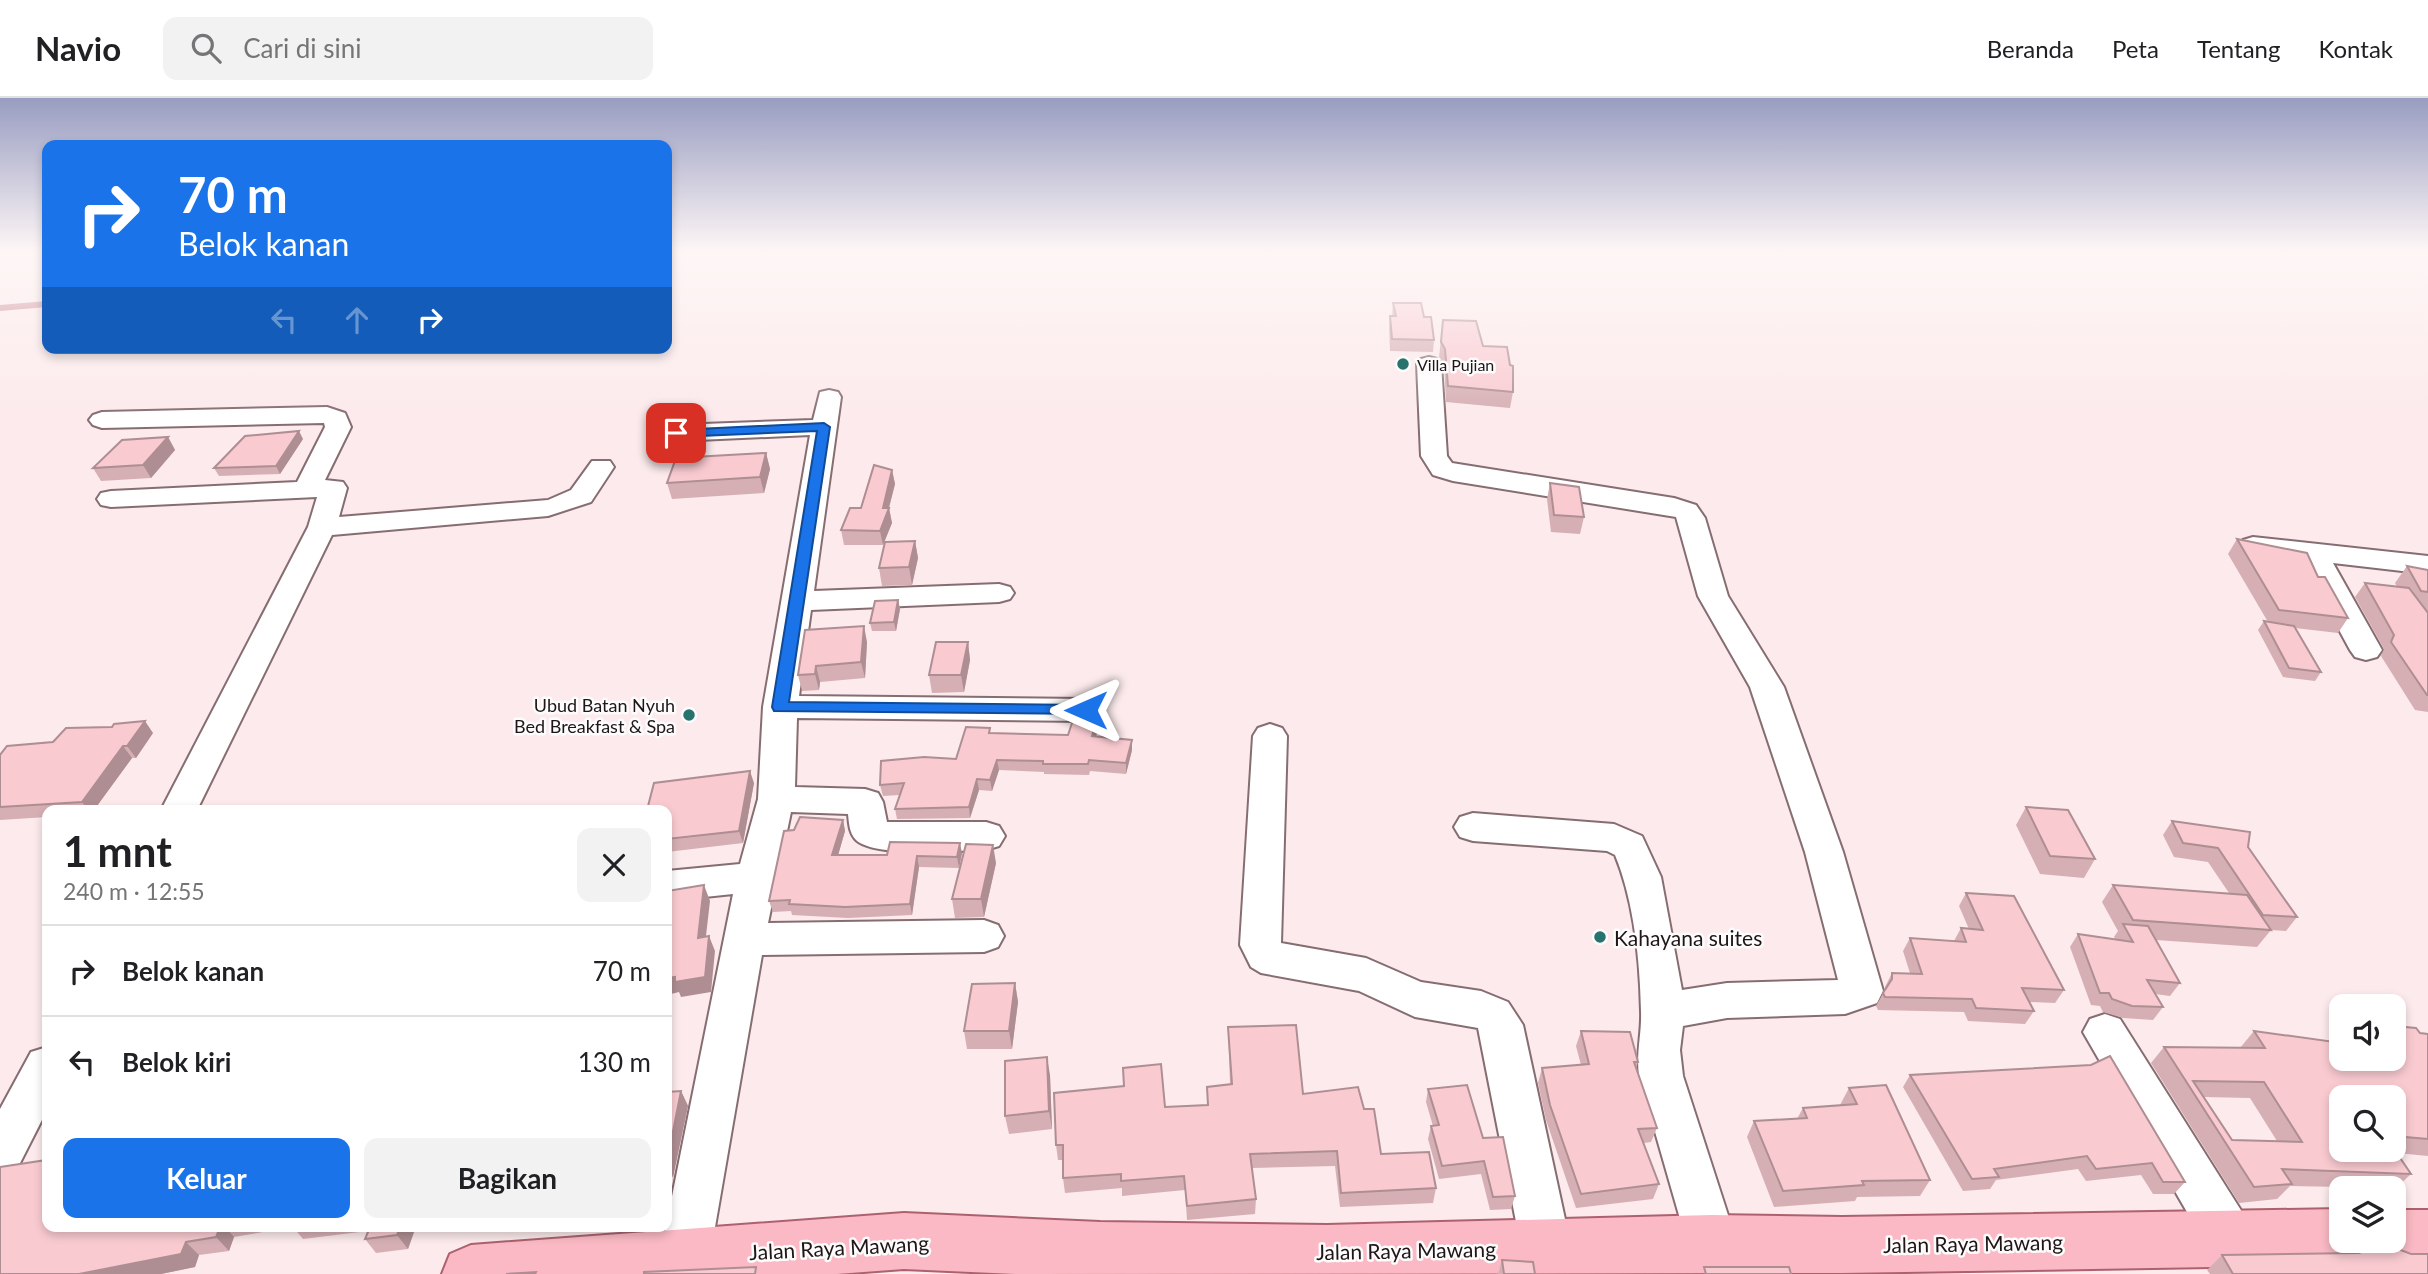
<!DOCTYPE html>
<html lang="id">
<meta charset="utf-8">
<style>
:root{--surface:#fff;--page:#f2f2f2;--text:#202124;--muted:#757577;--line:#e0e0e0;--accent:#1a73e8}
body{margin:0;font-family:Lato,sans-serif;background:var(--page);color:var(--text);height:100vh;display:flex;flex-direction:column;font-size:26px;white-space:nowrap}
*{box-sizing:border-box;margin:0}
p{font-size:23px;color:var(--muted)}
.icon{flex:none;width:38px;height:38px;fill:none;stroke:currentColor;stroke-width:2;stroke-linecap:round;stroke-linejoin:round}
.map{position:relative;flex:1;overflow:hidden}
.details{position:absolute;left:42px;top:707px;width:630px;height:427px;display:flex;flex-direction:column;background:var(--surface);border-radius:14px;box-shadow:0 4px 10px #0003}
.details>*{flex:none}
.banner{position:absolute;left:42px;top:42px;width:630px;height:214px;border-radius:14px;box-shadow:0 4px 10px #0003;background:#1a73e8;color:#fff;overflow:hidden}
.controls{position:absolute;left:2329px;top:896px;display:grid;gap:14px}
.controls a{display:grid;place-items:center;width:77px;height:77px;border-radius:14px;background:var(--surface);box-shadow:0 4px 10px #0003;font-size:35px}
.pin{position:absolute;display:grid;place-items:center;width:60px;height:60px;color:#fff;margin:-30px;border-radius:14px;box-shadow:0 4px 10px #0006}
.me{position:absolute;width:77px;margin:-38px;rotate:270deg;stroke-linejoin:round;filter:drop-shadow(0 0 5px #0008)}
.turn{display:flex;align-items:center;gap:24px;height:147px;padding:0 21px;font-size:32px}
.turn .icon{width:91px;height:91px;stroke-width:2.5}
.turn b{display:block;font-size:49px;line-height:60px}
.lanes{display:flex;align-items:center;height:66px;padding:0 21px;background:#0003;justify-content:center;gap:35px;direction:ltr}
.lanes .off{opacity:.35}
.round{display:grid;place-items:center;flex:none;width:74px;height:74px;border-radius:14px;background:var(--page)}
.head{display:flex;align-items:center;justify-content:space-between;height:119px;padding:0 21px}
h1{font-size:42px;font-weight:700;line-height:52px}
.action{display:flex;gap:14px;margin-top:auto;padding:14px 21px}
.action a{flex:1;height:80px;border-radius:14px;background:var(--accent);color:#fff;font-size:28px;font-weight:700;line-height:80px;text-align:center}
.action a+a{background:var(--page);color:var(--text)}
ul{padding:0;list-style:none}
li{display:flex;align-items:center;gap:21px;height:91px;padding:0 21px;border-top:2px solid var(--line)}
li div{flex:1}
li b{display:block;font-size:26px}
li em{font-style:normal}
header{display:flex;align-items:center;gap:42px;box-sizing:border-box;height:98px;padding:0 35px;background:var(--surface);border-bottom:2px solid var(--line)}
header strong{font-size:33px}
nav{display:flex;gap:38px;margin-inline-start:auto;font-size:24px}
.search{width:490px;height:63px;background:var(--page);display:flex;align-items:center;gap:18px;box-sizing:border-box;padding:0 24px;border-radius:14px;color:var(--muted);font-size:26px}
.map>svg:first-child{display:block}
</style>
<header>
<strong>Navio</strong>
<div class="search"><svg class="icon" aria-label="search" viewBox="0 0 24 24"><circle cx="10" cy="10" r="6"/><path d="M15 15l6 6"/></svg>Cari di sini</div>
<nav><a>Beranda</a><a>Peta</a><a>Tentang</a><a>Kontak</a></nav>
</header>
<div class="map">
<svg width="2428" height="1176" viewBox="0 0 2428 1176">
<rect width="100%" height="100%" fill="#fceaec"/>
<g fill="none" stroke-linecap="round" stroke-linejoin="round">
<!-- stream -->
<path stroke="#c17b86" stroke-width="6" d="M0,210L47,206"/>
<!-- minor casing -->
<g stroke="#866d71" stroke-width="4">
<path id="minor" d="M1429,259L1437,261L1441,266L1447,358L1452,365L1674,400L1696,407L1705,420L1728,498L1784,589L1843,754L1883,893L1877,905L1845,916L1727,920L1683,928L1680,952L1683,978L1737,1145L1730,1162L1712,1169L1694,1162L1687,1145L1639,978C1636,952 1642,936 1641,913C1640,863 1634,803 1615,757L1607,753L1473,743L1460,739L1454,729L1460,719L1473,715L1614,726L1642,738L1661,779L1682,892L1727,885L1838,882L1805,754L1750,589L1698,498L1676,419L1453,383L1433,377L1421,358L1417,266L1421,261Z
M829,292L838,294L841,299L814,493L999,486L1010,489L1014,495L1010,501L999,504L811,512L799,598L1086,601L1098,604L1103,612L1098,620L1086,623L797,620L795,689L865,691L878,695L883,704L887,724H986L999,728L1005,738L999,748L986,752C958,752 875,760 856,742C849,735 849,725 848,716L791,714L768,825L984,822L998,827L1004,838L998,849L984,854L762,857L710,1158L703,1175L669,1176L660,1158L733,796L667,803V773L740,766L758,701L763,609L810,337L676,343L667,340L663,335L667,330L676,327L813,322L820,294Z
M327,309L345,315L351,329L325,382L343,384L347,390L339,419L548,402L571,392L592,363H610L614,369L591,404L548,418L332,437L197,712H161L308,429L317,399L111,409L101,407L97,401L101,395L111,393L297,384L325,329L324,325L102,330L93,327L89,322L93,317L102,314Z
M2253,439L2428,458V476L2333,465L2382,552L2377,559L2366,562L2355,559L2350,552L2301,462L2243,454L2238,448L2243,442Z
M1270,626L1282,630L1287,638L1281,845L1366,860L1421,884L1481,893L1508,904L1523,927L1571,1149L1564,1166L1546,1173L1528,1166L1521,1149L1478,930L1415,919L1359,893L1261,875L1251,869L1240,847L1253,638L1258,630Z
M2105,916L2120,921L2249,1125L2256,1142L2249,1159L2231,1166L2213,1159L2083,934L2090,921Z
M47,949V1012L17,1071L0,1078V1011L31,954Z"/>
</g>
<!-- major casing -->
<g stroke="#ab626e" stroke-width="4">
<path id="major" d="M2342,1111V1143H2394V1112H2428V1168H2394L2374,1160L2368,1146L2362,1159L2342,1167L1842,1175L1015,1176L904,1171L837,1176H442L450,1156L471,1147L904,1115L1100,1124L1327,1127L1712,1117L1842,1119Z"/>
</g>
<!-- minor -->
<use href="#minor" fill="#fff" fill-rule="evenodd"/>
<!-- major -->
<use href="#major" fill="#fab9c4" fill-rule="evenodd"/>
</g>
<!-- wall -->
<path fill="#d6afb4" fill-rule="evenodd" d="M1393,205L1424,219L1434,242L1433,254L1390,253L1389,230L1390,218H1392Z
M1443,222L1483,248L1513,294L1510,310L1446,304L1444,266L1439,259Z
M168,339L175,352L151,380L101,383L93,370Z
M303,341L280,376L219,378L214,370Z
M766,355L770,371L764,395L672,401L667,385Z
M892,372L895,386L889,410L892,425L883,447H844L841,432L861,410Z
M1550,385L1584,419L1580,436L1551,434L1547,401Z
M2237,441L2318,479L2348,520L2338,535L2295,530L2321,574L2315,583L2283,579L2258,532L2264,523L2268,524L2228,456Z
M915,443L918,460L912,487L882,488L879,470Z
M2407,468L2428,472V514H2427L2428,515V614L2415,612L2381,558L2384,551L2355,499L2365,485L2397,489L2395,485Z
M898,502L900,511L896,533H872L870,525Z
M867,544L865,580L820,584L819,592L802,593L798,577Z
M968,544L970,562L964,594L932,595L929,577Z
M1098,631L1096,639L1132,652L1126,676L1090,673L1089,677L1044,676V674L999,672L992,693L979,692L970,720L897,721L895,711L900,697L883,698L880,687L956,661L991,635L1068,637Z
M153,635L136,660H132L94,712H47V719L0,722V657Z
M754,685L743,745L667,754V712Z
M2026,709L2095,761L2084,780L2040,776L2016,727Z
M843,722L845,733L838,757L962,755L959,770L919,769L912,817L848,820L792,817L791,813L773,814L769,803L794,732Z
M2172,723L2248,749L2297,819L2286,833L2271,832L2257,849L2156,842L2180,885L2170,898L2155,896L2163,909L2153,922L2123,920L2103,914L2100,908L2091,907L2070,849L2078,836L2116,842L2114,839L2118,833L2102,804L2113,787L2229,795L2208,764L2174,759L2163,737Z
M996,765L984,819L955,820L952,801Z
M1966,795L2064,892L2055,905L2029,904L2034,913L2025,926L1968,923L1964,914L1878,912L1876,908L1885,892V889L1892,875H1910L1903,853L1910,840L1954,843L1961,830L1969,831L1959,808Z
M1015,885L1018,904L1012,951H967L964,933Z
M1228,929L1303,996L1364,1011L1381,1056L1436,1090L1433,1105L1340,1109L1335,1068L1252,1070L1256,1101L1255,1116L1187,1122L1185,1092L1122,1098V1090L1065,1095L1063,1080V1062H1058L1056,1047L1124,988L1165,1009L1207,1007V989L1230,986Z
M1581,933L1638,964L1636,970L1657,1030L1651,1044L1644,1045L1659,1086L1653,1101L1576,1110L1546,1022L1538,985L1542,970L1581,967L1576,948Z
M2254,933L2337,944L2335,940L2342,933V961L2420,935L2428,936V1058L2397,1055L2411,1076L2394,1092V1090L2290,1088L2277,1101L2239,1105L2151,965L2164,949L2240,950ZM2204,999L2250,1000L2277,1043L2232,1042ZM2394,999V1052H2342Z
M2091,967L2185,1084L2174,1096H2153L2141,1077L2086,1083L2078,1071L1996,1082L1990,1091L1963,1093L1903,989L1910,977Z
M1050,977L1052,1031L1009,1036L1005,1018Z
M1849,990L1930,1082L1920,1098L1857,1099L1855,1103L1774,1109L1747,1039L1754,1023L1797,1021L1803,1010L1840,1007Z
M1428,991L1483,1040L1515,1098L1511,1111L1490,1112L1481,1076L1439,1081L1428,1041L1431,1028H1433L1426,1004Z
M681,993L688,1008L673,1079L667,1080V994Z
M47,1129H452L414,1134L408,1151L376,1155L365,1141L368,1133L303,1141L293,1129L234,1139L229,1153L199,1157L195,1169L161,1176H0Z
M2379,1143H2387L2390,1148L2411,1156L2428,1176H2210L2207,1172L2222,1157L2359,1155L2370,1150Z
M1502,1162L1535,1176H1498Z"/>
<!-- shaded-wall -->
<path fill="#ae8e92" d="M299,333L303,341L280,376L276,368Z
M168,339L175,352L151,380L143,367Z
M766,355L770,371L764,395L760,379Z
M892,372L895,386L888,413L889,410L892,425L883,447L880,433L883,410Z
M915,443L918,460L912,487L909,469Z
M898,502L900,511L896,533L894,524Z
M864,528L867,544L865,580L861,564Z
M968,544L970,562L964,594L961,577Z
M816,568L820,584L819,592L815,576Z
M1097,621L1098,631L1093,649L1092,638Z
M145,623L153,635L136,660L127,648Z
M1132,642V652L1126,676V665Z
M123,648L132,660L94,712H88L82,704Z
M997,662L999,672L992,693L990,682Z
M750,673L754,685L743,745L739,733Z
M977,681L979,692L970,720L969,709Z
M843,722L845,733L835,768L832,757Z
M960,745L962,755L959,770L957,759Z
M993,747L996,765L984,819L981,801Z
M917,758L919,769L912,817L910,806Z
M704,787L710,803L704,855L698,840Z
M709,838L715,853L711,894L681,899L679,894L667,897V880Z
M1015,885L1018,904L1012,951L1009,933Z
M1047,959L1050,977L1052,1031L1049,1013Z
M681,993L688,1008L673,1079L667,1066V1064Z
M220,1129H225L234,1139L229,1153L216,1139Z
M400,1129H410L414,1134L408,1151L397,1137Z
M186,1144L199,1157L195,1169L161,1176H79Z"/>
<!-- building -->
<path fill="#f9cbd1" stroke="#ae8e92" stroke-width="2" fill-rule="evenodd" d="M1393,205H1421L1424,219H1431L1434,242L1392,241L1390,218H1396Z
M1443,222L1476,223L1483,248L1507,249L1510,267L1513,268V294L1448,288L1445,251L1441,244Z
M299,333L276,368L214,370L245,338Z
M168,339L143,367L93,370L122,342Z
M766,355L760,379L667,385L676,360Z
M874,367L892,372L883,410H889L880,433L841,432L850,410H861Z
M1550,385L1579,389L1584,419L1554,417Z
M2237,441L2307,455L2318,479H2325L2348,520L2279,512Z
M915,443L909,469L879,470L885,444Z
M2407,468L2428,472V494L2421,493Z
M2365,485L2409,490L2428,515V597H2427L2391,544L2394,537Z
M898,502L894,524L870,525L875,503Z
M2264,523L2294,528L2321,574L2289,570Z
M864,528L861,564L816,568L815,576L798,577L805,532Z
M936,544H968L961,577H929Z
M1074,619L1097,621L1092,638L1132,642L1126,665L1089,662L1088,666H1043V663L997,662L990,682L977,681L969,709L895,711L904,685L880,687L881,663L924,659L956,661L966,629L990,630L989,635L1068,637Z
M145,623L127,648H123L82,704L0,709V657L7,648L53,644L66,630L112,629L114,626Z
M750,673L739,733L667,741V712H647L654,685Z
M2026,709L2068,712L2095,761L2050,758Z
M800,719L843,722L832,757H887L890,744L960,745L957,759L917,758L910,806L845,809L789,806L790,802L769,803L784,733L794,732Z
M2172,723L2250,734L2248,749L2297,819L2263,817L2218,750L2183,745Z
M966,746L993,747L981,801H952Z
M704,787L698,840L709,838L705,879L675,884V879L667,880V793Z
M2113,787L2247,797L2271,832L2133,822Z
M1966,795L2014,798L2064,892L2022,890L2034,913L1976,910L1972,901L1885,899L1883,895L1892,881V875L1922,876L1910,840L1966,844L1961,830L1983,832Z
M2123,826L2148,828L2180,885L2147,882L2163,909L2132,908L2112,901L2109,895H2100L2078,836L2133,844Z
M1015,885L1009,933H964L972,886Z
M1296,927L1303,996L1358,989L1364,1011H1374L1381,1056L1429,1054L1436,1090L1341,1095L1337,1053L1250,1056L1256,1101L1187,1108L1184,1078L1121,1083V1076L1063,1080V1047H1056L1054,995L1124,988L1123,970L1161,966L1165,1009L1208,1007L1207,989L1232,986L1228,929Z
M2394,928L2416,930L2420,935L2428,936V1041L2394,1038V999H2342V1052L2394,1051L2411,1076L2282,1071L2292,1086L2254,1089L2164,949L2265,950L2254,933L2342,945V961H2394ZM2193,983L2264,984L2302,1044L2232,1042Z
M1581,933L1630,934L1638,964H1634L1657,1030L1638,1031L1659,1086L1581,1096L1550,1007L1542,970L1589,966Z
M2110,958L2185,1084H2163L2152,1065L2096,1071L2087,1058L1994,1071L1999,1079L1972,1081L1910,977L2091,967Z
M1047,959L1049,1013L1005,1018V963Z
M1467,987L1483,1040L1503,1039L1515,1098L1493,1099L1484,1063L1442,1068L1431,1028L1439,1027L1428,991Z
M1886,987L1930,1082L1862,1083L1864,1087L1783,1093L1754,1023L1807,1020L1803,1010L1857,1006L1849,990Z
M681,993L667,1064V994Z
M47,1059V1129H220L216,1139L186,1144L181,1156L79,1176H0V1069L46,1062Z
M370,1129H400L397,1137L365,1141Z
M2382,1143H2387L2390,1148L2411,1156H2428V1176H2233L2222,1157L2359,1155L2380,1147Z
M1502,1162L1533,1164L1535,1176H1504Z
M756,1169L755,1176H644V1174Z
M1704,1169H1789L1791,1176H1706Z
M536,1174L535,1176H506Z"/>
<!-- sky -->
<linearGradient id="sky" x2="0" y2="1"><stop stop-color="#989dc1"/><stop offset="0.48" stop-color="#fef6f6"/><stop offset="1" stop-color="#fef6f6" stop-opacity="0"/></linearGradient>
<rect width="2428" height="319" fill="url(#sky)"/>
<!-- route -->
<path fill="#1a73e8" stroke="#114b97" stroke-width="2" d="M824,325L830,329L789,604L1086,607L1092,608V616L774,613L772,609L817,333L676,339L670,335L676,332Z"/>
<!-- markers -->
<g fill="#29736e" stroke="#fcfcfc" stroke-width="2.5">
<circle cx="1403" cy="266" r="7"/>
<circle cx="689" cy="617" r="7"/>
<circle cx="1600" cy="839" r="7"/>
</g>
<g text-anchor="middle" dominant-baseline="central" stroke-width="5" stroke-linejoin="round" paint-order="stroke">
<!-- far-poi labels -->
<g font-size="16" fill="#1f1517" stroke="#fcfcfc" text-anchor="start">
<text x="1417" y="266">Villa Pujian</text>
</g>
<!-- poi labels -->
<g font-size="18" fill="#1f1517" stroke="#fcfcfc" text-anchor="end">
<text x="675" y="607">Ubud Batan Nyuh<tspan x="675" dy="21">Bed Breakfast &amp; Spa</tspan></text>
</g>
<!-- near-poi labels -->
<g font-size="21" fill="#1f1517" stroke="#fcfcfc" text-anchor="start">
<text x="1614" y="839">Kahayana suites</text>
</g>
<!-- near-street labels -->
<g font-size="21" fill="#1f1517" stroke="#fcfcfc">
<text transform="translate(1973 1145) rotate(-1)">Jalan Raya Mawang</text>
<text transform="translate(839 1149) rotate(-3)">Jalan Raya Mawang</text>
<text transform="translate(1406 1152) rotate(-1)">Jalan Raya Mawang</text>
</g>
</g>
</svg>
<div class="controls">
<a><svg class="icon" aria-label="sound" viewBox="0 0 24 24"><path d="M4 9h4l5-4v14l-5-4H4zM17 9q2 3 0 6"/></svg></a>
<a><svg class="icon" aria-label="search" viewBox="0 0 24 24"><circle cx="10" cy="10" r="6"/><path d="M15 15l6 6"/></svg></a>
<a><svg class="icon" aria-label="layers" viewBox="0 0 24 24"><path d="M12 4l9 5-9 5-9-5zM3 14l9 5 9-5"/></svg></a>
</div>
<div class="pin" style="left:676px;top:335px;background:#d93025"><svg class="icon" aria-label="arrive" viewBox="0 0 24 24"><path d="M6 21V4h12l-3 4 3 4H6"/></svg></div>
<svg class="me" style="left:1086px;top:612px" viewBox="-20 -20 40 40"><path d="M0-17L14 15 0 8-14 15z" fill="#1a73e8" stroke="#fff" stroke-width="4"/></svg>
<div class="banner">
<div class="turn"><svg class="icon" aria-label="right" viewBox="0 0 24 24"><path d="M7 20v-9h11M14 6l5 5-5 5"/></svg><div><b>70 m</b>Belok kanan</div></div>
<div class="lanes"><svg class="icon off" aria-label="left" viewBox="0 0 24 24"><path d="M17 20v-9H6M10 6l-5 5 5 5"/></svg><svg class="icon off" aria-label="ahead" viewBox="0 0 24 24"><path d="M12 20V5M6 11l6-6 6 6"/></svg><svg class="icon" aria-label="right" viewBox="0 0 24 24"><path d="M7 20v-9h11M14 6l5 5-5 5"/></svg></div>
</div>
<section class="details">
<div class="head"><div><h1>1 mnt</h1><p>240 m · 12:55</p></div><a class="round"><svg class="icon" aria-label="close" viewBox="0 0 24 24"><path d="M6 6l12 12M18 6L6 18"/></svg></a></div>
<ul>
<li><svg class="icon" aria-label="right" viewBox="0 0 24 24"><path d="M7 20v-9h11M14 6l5 5-5 5"/></svg><div><b>Belok kanan</b></div><em>70 m</em></li>
<li><svg class="icon" aria-label="left" viewBox="0 0 24 24"><path d="M17 20v-9H6M10 6l-5 5 5 5"/></svg><div><b>Belok kiri</b></div><em>130 m</em></li>
</ul>
<div class="action"><a>Keluar</a><a>Bagikan</a></div>
</section>
</div>
